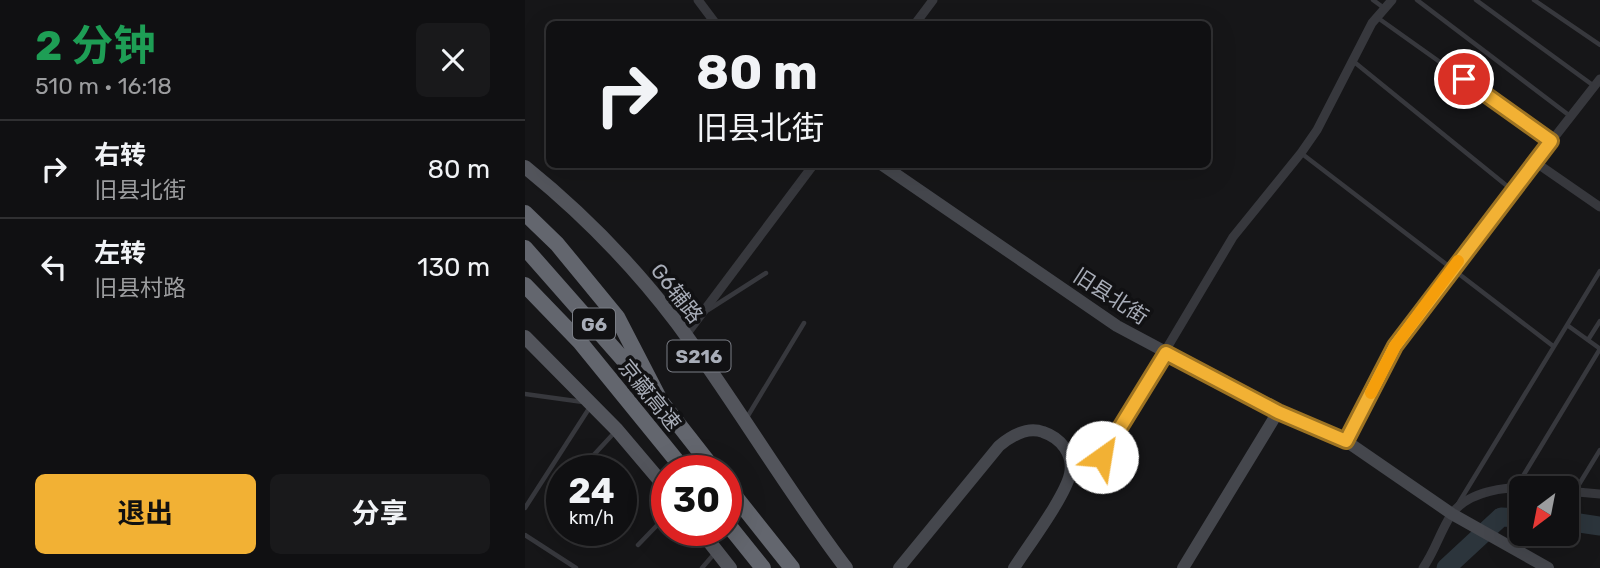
<!DOCTYPE html>
<html lang="zh">
<meta charset="utf-8">
<style>
:root{--surface:#101012;--page:#19191b;--text:#f1f3f6;--muted:#9c9d9f;--line:#303032;--accent:#f2b134}
body{margin:0;font-family:Rubik,"Noto Sans SC",sans-serif;background:var(--page);color:var(--text);height:100vh;display:flex;flex-direction:column;font-size:26px;white-space:nowrap}
*{box-sizing:border-box;margin:0}
p{font-size:23px;color:var(--muted)}
.icon{flex:none;width:38px;height:38px;fill:none;stroke:currentColor;stroke-width:2;stroke-linecap:round;stroke-linejoin:round}
.map{position:relative;flex:1;overflow:hidden}
.details{display:flex;flex-direction:column;background:var(--surface);width:525px}
.details>*{flex:none}
.banner{position:absolute;left:21px;top:21px;width:665px;height:147px;border-radius:10px;box-shadow:0 7px 28px #0002,0 0 0 2px var(--line);background:#101012;color:var(--text);overflow:hidden}
.needle{width:46px;rotate:212deg}
.buttons{position:absolute;left:984px;top:476px;display:grid;gap:14px}
.buttons a{display:grid;place-items:center;width:70px;height:70px;border-radius:10px;background:var(--surface);box-shadow:0 7px 28px #0002,0 0 0 2px var(--line);font-size:35px}
.speed{position:absolute;left:21px;top:455px;display:flex;gap:14px;font-size:35px;font-weight:700;text-align:center}
.speed>*{display:grid;place-content:center;width:91px;height:91px;border-radius:50%;background:var(--surface);box-shadow:0 7px 28px #0002,0 0 0 2px var(--line);line-height:1}
.speed small{font-size:18px;font-weight:400}
.speed .limit{border:10px solid #d22;background:#fff;color:#111}
.pin{position:absolute;display:grid;place-items:center;width:60px;height:60px;color:#fff;margin:-30px;border:4px solid #fff;border-radius:50%;box-shadow:0 2px 7px #0007}
.me{position:absolute;width:77px;margin:-38px;rotate:32deg;stroke-linejoin:round;filter:drop-shadow(0 0 5px #0008)}
.turn{display:flex;align-items:center;gap:24px;height:147px;padding:0 35px;font-size:32px}
.turn .icon{width:91px;height:91px;stroke-width:2.5}
.turn b{display:block;font-size:49px;line-height:60px}
.round{display:grid;place-items:center;flex:none;width:74px;height:74px;border-radius:10px;background:var(--page)}
.head{display:flex;align-items:center;justify-content:space-between;height:119px;padding:0 35px}
h1{font-size:42px;font-weight:700;line-height:52px;color:#1e9e55}
.action{display:flex;gap:14px;margin-top:auto;padding:14px 35px}
.action a{flex:1;height:80px;border-radius:10px;background:var(--accent);color:#111;font-size:28px;font-weight:700;line-height:80px;text-align:center}
.action a+a{background:var(--page);color:var(--text)}
ul{padding:0;list-style:none}
li{display:flex;align-items:center;gap:21px;height:98px;padding:0 35px;border-top:2px solid var(--line)}
li div{flex:1}
li b{display:block;font-size:26px}
li em{font-style:normal}
main{display:flex;flex:1;min-height:0}
.map>svg:first-child{display:block}
</style>
<main>
<section class="details">
<div class="head"><div><h1>2 分钟</h1><p>510 m · 16:18</p></div><a class="round"><svg class="icon" aria-label="close" viewBox="0 0 24 24"><path d="M6 6l12 12M18 6L6 18"/></svg></a></div>
<ul>
<li><svg class="icon" aria-label="right" viewBox="0 0 24 24"><path d="M7 20v-9h11M14 6l5 5-5 5"/></svg><div><b>右转</b><p>旧县北街</p></div><em>80 m</em></li>
<li><svg class="icon" aria-label="left" viewBox="0 0 24 24"><path d="M17 20v-9H6M10 6l-5 5 5 5"/></svg><div><b>左转</b><p>旧县村路</p></div><em>130 m</em></li>
</ul>
<div class="action"><a>退出</a><a>分享</a></div>
</section>
<div class="map">
<svg width="1075" height="568" viewBox="0 0 1075 568">
<rect width="100%" height="100%" fill="#161618"/>
<g fill="none" stroke-linecap="round" stroke-linejoin="round">
<!-- river -->
<path stroke="#2c353c" stroke-width="19" d="M1041,521L1075,526
M921,568L976,517L996,518"/>
<!-- lane -->
<path stroke="#37383d" stroke-width="4.5" d="M848,0L859,8
M892,0L1045,116
M951,0L1069,86
M1009,0L1075,45
M853,18L1026,141
M828,61L987,190
M776,153L1028,346
M183,310L241,273
M1042,325L1074,348
M1063,340L1075,321
M0,394L58,402
M221,419L279,323
M65,459L89,433
M992,486L1075,349
M1050,491L1075,450
M933,504L1075,271
M0,508L65,407
M0,535L51,568
M113,545L142,515
M177,568L189,554"/>
<!-- street -->
<path stroke="#37383d" stroke-width="9" d="M173,0L191,24
M390,24L408,0
M1010,162L1075,207
M160,336L289,164
M821,441L870,346L917,281L1075,79
M577,457L708,237L776,153L792,130L847,23L867,0
M1041,491L1075,494
M898,568C910,551 915,532 926,515C943,490 984,486 1010,488"/>
<!-- secondary -->
<path stroke="#45474d" stroke-width="12" d="M356,164L592,326L753,412L821,441L927,514L1023,568
M374,568L474,446C486,436 502,426 518,432C536,438 549,454 545,474C540,497 503,546 489,568
M658,568L753,412"/>
<!-- primary -->
<path stroke="#53555c" stroke-width="14" d="M0,167C57,213 108,265 152,323C211,403 261,489 321,568
M0,337L92,430L142,489
M175,530L205,568"/>
<!-- highway -->
<path stroke="#63666e" stroke-width="16" d="M0,213L32,244L92,317L136,402L190,471
M0,248L118,382
M0,285L55,342L160,471
M201,485L267,568
M201,522L238,568"/>
</g>
<g fill="none" stroke-linecap="round" stroke-linejoin="round">
<!-- route casing -->
<g stroke="#9d7322" stroke-width="18">
<path id="route" d="M577,457L641,353L753,412L821,441L870,346L1026,141L939,79"/>
</g>
<!-- route -->
<use href="#route" stroke="#f2b134" stroke-width="12"/>
<!-- slow -->
<path stroke="#f59e0b" stroke-width="12" d="M846,393L870,346L933,261"/>
</g>
<g text-anchor="middle" dominant-baseline="central" stroke-width="7" stroke-linejoin="round" paint-order="stroke">
<!-- shield labels -->
<g fill="#111113" stroke="#7b7e86" stroke-width="2">
<rect x="48" y="308.5" width="42" height="31" rx="5"/>
<rect x="142.5" y="340.5" width="63" height="31" rx="5"/>
</g>
<g font-size="19" font-weight="bold" fill="#a8adb8">
<text x="69" y="324">G6</text>
<text x="174" y="356">S216</text>
</g>
<!-- street labels -->
<g font-size="21" fill="#a8adb8" stroke="#111113">
<text transform="translate(152 293) rotate(52)">G6辅路</text>
<text transform="translate(586 296) rotate(33)">旧县北街</text>
<text transform="translate(125 395) rotate(51)">京藏高速</text>
</g>
</g>
</svg>
<div class="buttons">
<a><svg class="needle" viewBox="-14 -14 28 28"><path d="M0-13l5 13h-10z" fill="#e53935"/><path d="M0 13l5-13h-10z" fill="#9c9d9f"/></svg></a>
</div>
<div class="speed"><div>24<small>km/h</small></div><div class="limit">30</div></div>
<div class="pin" style="left:939px;top:79px;background:#d93025"><svg class="icon" aria-label="arrive" viewBox="0 0 24 24"><path d="M6 21V4h12l-3 4 3 4H6"/></svg></div>
<svg class="me" style="left:577px;top:457px" viewBox="-20 -20 40 40"><circle r="19" fill="#fff"/><path d="M0-13L10 11 0 6-10 11z" fill="#f2b134"/></svg>
<div class="banner">
<div class="turn"><svg class="icon" aria-label="right" viewBox="0 0 24 24"><path d="M7 20v-9h11M14 6l5 5-5 5"/></svg><div><b>80 m</b>旧县北街</div></div>
</div>
</div>
</main>
